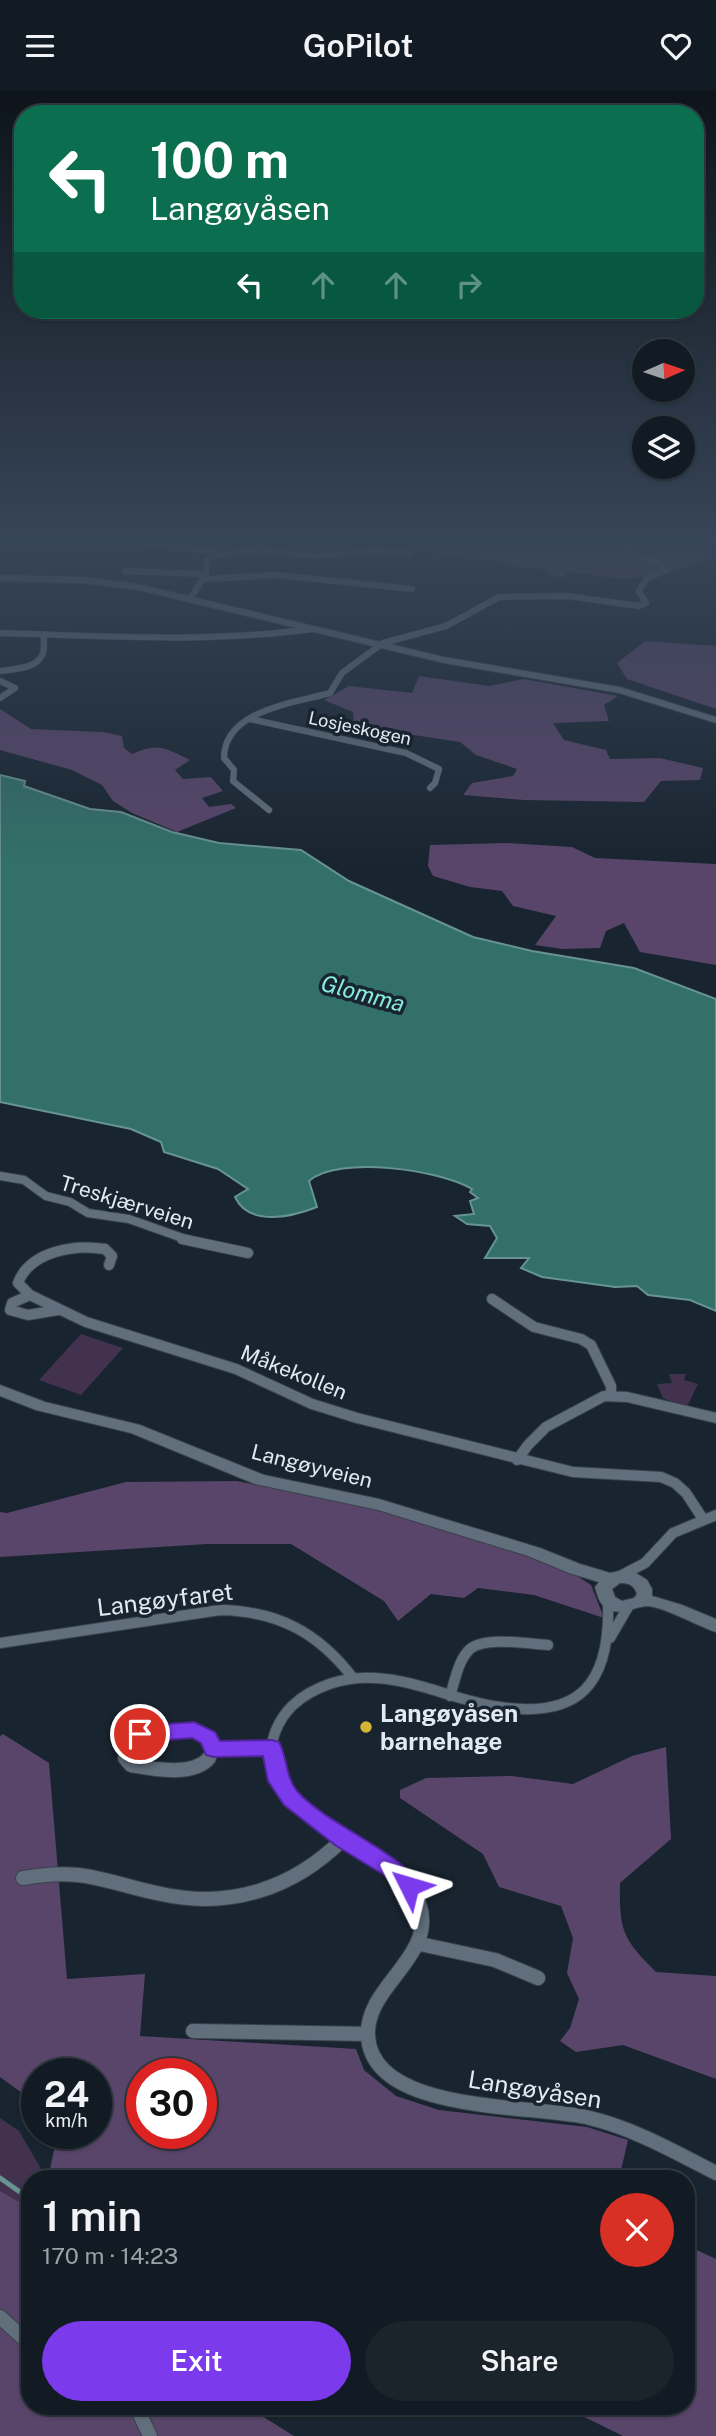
<!DOCTYPE html>
<meta charset="utf-8">
<style>
:root{--surface:#121b23;--page:#1b242b;--text:#f1f3f6;--muted:#9ca1a6;--line:#313941;--accent:#7c3aed}
body{margin:0;font-family:"Public Sans",sans-serif;background:var(--page);color:var(--text);height:100vh;display:flex;flex-direction:column;font-size:26px;white-space:nowrap}
*{box-sizing:border-box;margin:0}
p{font-size:23px;color:var(--muted)}
.icon{flex:none;width:38px;height:38px;fill:none;stroke:currentColor;stroke-width:2;stroke-linecap:round;stroke-linejoin:round}
.map{position:relative;flex:1;overflow:hidden}
.drawer{position:absolute;left:21px;top:2079px;width:674px;height:245px;display:flex;flex-direction:column;background:var(--surface);border-radius:28px;box-shadow:0 2px 5px #0004,0 0 0 2px var(--line)}
.drawer>*{flex:none}
.hud{position:absolute;left:14px;top:14px;width:690px;height:214px;border-radius:28px;box-shadow:0 2px 5px #0004,0 0 0 2px var(--line);background:#0b6e4f;color:#fff;overflow:hidden}
.needle{width:46px;rotate:87deg}
.tools{position:absolute;left:632px;top:248px;display:grid;gap:14px}
.tools a{display:grid;place-items:center;width:63px;height:63px;border-radius:50%;background:var(--surface);box-shadow:0 2px 5px #0004,0 0 0 2px var(--line);font-size:35px}
.speed{position:absolute;left:21px;top:1967px;display:flex;gap:14px;font-size:35px;font-weight:700;text-align:center}
.speed>*{display:grid;place-content:center;width:91px;height:91px;border-radius:50%;background:var(--surface);box-shadow:0 2px 5px #0004,0 0 0 2px var(--line);line-height:1}
.speed small{font-size:18px;font-weight:400}
.speed .limit{border:10px solid #d22;background:#fff;color:#111}
.pin{position:absolute;display:grid;place-items:center;width:60px;height:60px;color:#fff;margin:-30px;border:4px solid #fff;border-radius:50%;box-shadow:0 2px 7px #0007}
.me{position:absolute;width:77px;margin:-38px;rotate:310deg;stroke-linejoin:round;filter:drop-shadow(0 0 5px #0008)}
.turn{display:flex;align-items:center;gap:24px;height:147px;padding:0 21px;font-size:32px}
.turn .icon{width:91px;height:91px;stroke-width:2.5}
.turn b{display:block;font-size:49px;line-height:60px}
.lanes{display:flex;align-items:center;height:66px;padding:0 21px;background:#0003;justify-content:center;gap:35px;direction:ltr}
.lanes .off{opacity:.35}
.round{display:grid;place-items:center;flex:none;width:74px;height:74px;border-radius:37px;background:var(--page)}
.headline{display:flex;align-items:center;justify-content:space-between;height:119px;padding:0 21px}
h1{font-size:42px;font-weight:600;line-height:52px}
.cta{display:flex;gap:14px;margin-top:auto;padding:14px 21px}
.cta a{flex:1;height:80px;border-radius:42px;background:var(--accent);color:#fff;font-size:28px;font-weight:600;line-height:80px;text-align:center}
.cta a+a{background:var(--page);color:var(--text)}
header{display:flex;justify-content:space-between;align-items:center;height:91px;padding:0 21px;background:var(--surface);font-size:32px;font-weight:600}
.map>svg:first-child{display:block}
</style>
<header><svg class="icon" aria-label="menu" viewBox="0 0 24 24"><path d="M4 6h16M4 12h16M4 18h16"/></svg>GoPilot<svg class="icon" aria-label="heart" viewBox="0 0 24 24"><path d="M12 20l-8-8c-3-5 5-10 8-4 3-6 11-1 8 4z"/></svg></header>
<div class="map">
<svg width="716" height="2345" viewBox="0 0 716 2345">
<rect width="100%" height="100%" fill="#18242f"/>
<!-- green -->
<path fill="#423250" d="M81,1243L123,1257L81,1304L39,1289Z
M669,1283H686L684,1289L698,1293L686,1318L663,1307L657,1293L672,1292Z
M0,2027L19,2040L47,2088H30V2117L0,2100Z"/>
<!-- forest -->
<path fill="#59456a" fill-rule="evenodd" d="M414,448H701L699,461L711,465L688,476L626,488L567,481L565,487L550,485L547,478L514,476L494,469L434,466L445,457Z
M645,550L716,555V618L627,588L617,572Z
M419,585L489,595L524,588L618,605L604,614L609,630L553,632L564,649L606,659L610,668L660,667L703,677L700,689L661,690L644,711L524,709L463,704L472,692L513,685L517,678L476,664L460,651L354,635L353,621L324,609L349,595L412,602Z
M0,618L31,638L104,641L122,645L124,657L132,663C159,651 165,657 190,669L175,679L183,688L211,686L223,700L202,707L209,716L231,713L236,717L177,741L132,722L113,710L102,694L72,679L0,659Z
M506,752L572,756L595,767L716,773V874L640,861L624,832L606,840L600,857L563,858L535,854L556,825L513,815L502,800L470,796L433,785L428,775L430,754Z
M237,1390L399,1422L560,1474L591,1494L604,1527L534,1504L478,1497L464,1507L431,1503L398,1530L384,1510L291,1453H207L0,1466V1421L7,1422L126,1391Z
M3,1643L49,1672L67,1888L145,1883L140,1945L356,1958L364,1979L396,2005L439,2019L587,2036L628,2049L619,2088H48L56,2049L53,2042H96V1983H37V2013L0,1986V1645ZM142,1983H201V2042H142Z
M666,1656L671,1748L620,1792C619,1840 623,1848 656,1881L716,1885V1988L623,1954L576,1961L560,1950L570,1937L579,1908L567,1882L573,1847L561,1815L499,1796L483,1763L400,1707V1699L426,1687L512,1685L573,1693L632,1665Z
M0,2100L30,2117V2315H246L294,2345H0Z
M686,2154L716,2168V2345H623L562,2315H686Z"/>
<!-- water -->
<path fill="#337069" stroke="#679492" stroke-width="2" d="M0,684L25,690L24,695L90,718L121,721L172,741L219,752L301,759L349,790L473,846L532,860L634,877L716,908V1220L690,1209L648,1204L637,1195L615,1196L542,1186L521,1177L529,1167H485L497,1147L490,1135L467,1133L455,1125L474,1123L470,1110L478,1107L470,1101L472,1098C440,1079 339,1064 309,1090L317,1116C292,1126 249,1136 235,1106L248,1098L218,1078L164,1061L161,1051L131,1038L0,1011Z"/>
<g fill="none" stroke-linecap="round" stroke-linejoin="round">
<!-- stream -->
<path stroke="#679492" stroke-width="5" d="M0,2087L30,2108"/>
<!-- minor-far3 casing -->
<g stroke="#39424b" stroke-width="7">
<path id="minor-far3" d="M116,448L217,461L207,469L206,483L190,508
M620,448L628,452L625,461L628,463L657,471L667,479
M254,459L316,465L372,460L408,462
M217,464L254,459L269,448
M125,480L206,483
M204,488L277,484L412,498
M0,542C104,545 210,552 313,538
M0,580C14,578 38,578 43,562C45,556 43,550 44,544
M0,590L15,597L0,607
M250,628L406,662L439,678L435,692L430,697
M269,719L233,690L234,679L224,667C224,619 295,612 330,602L342,582L383,552L446,535L499,506L567,505L639,515L646,512L639,500L647,487L667,479"/>
</g>
<!-- minor-far2 casing -->
<g stroke="#39424b" stroke-width="10">
<path id="minor-far2" d="M0,1085L24,1089L46,1105L70,1111L88,1122L129,1128L191,1150"/>
</g>
<!-- minor-far1 casing -->
<g stroke="#39424b" stroke-width="12">
<path id="minor-far1" d="M182,1148L248,1162
M109,1174L112,1165L105,1158C75,1153 30,1160 18,1192L30,1204L86,1231L236,1278L312,1313L357,1327L573,1381L661,1386L675,1392L686,1402L703,1428
M30,1204L12,1212L10,1219L28,1224L58,1219
M492,1208L534,1236L581,1248L591,1254L611,1295V1304
M517,1369L528,1354L546,1336L604,1305L627,1306L716,1327
M620,1485L645,1472L673,1442L716,1424
M610,1547L628,1516
M0,1552L220,1519C277,1520 318,1541 353,1587
M450,1605C455,1590 458,1569 470,1558C485,1545 529,1553 548,1554
M214,1658L272,1657
M126,1668V1651C155,1637 192,1628 214,1658
M208,1668L214,1658
M273,1668C268,1650 279,1628 292,1615C313,1595 345,1585 375,1587C416,1589 453,1608 493,1615C580,1630 611,1593 608,1510"/>
</g>
<!-- minor casing -->
<g stroke="#39424b" stroke-width="16">
<path id="minor" d="M125,1667L131,1674C153,1678 193,1686 209,1667
M273,1667C276,1676 278,1688 284,1696C313,1737 406,1773 419,1812C438,1866 365,1894 368,1945C372,2024 536,2013 590,2027C635,2038 675,2061 716,2082
M23,1787C86,1776 103,1791 161,1803C230,1818 293,1798 343,1748
M420,1853L495,1869L538,1887
M193,1940L368,1943
M0,2226L30,2253
M136,2315L150,2345"/>
</g>
<!-- secondary casing -->
<g stroke="#39424b" stroke-width="2">
<path id="secondary" d="M0,484L83,486L138,493L444,566L620,596L716,626V632L619,602L444,572L138,499L83,492L0,490Z
M0,1294L45,1311L140,1334L264,1384L379,1408L540,1457L580,1473L610,1482L620,1480L636,1482L647,1489L652,1498V1505L682,1514L716,1528V1541C699,1536 663,1515 647,1515C631,1516 621,1527 605,1516C599,1512 597,1503 595,1496L599,1491L569,1482L528,1465L378,1419L255,1393L131,1342L36,1319L0,1305ZM620,1492C629,1492 634,1494 637,1503L634,1507L622,1510L615,1506L612,1498Z"/>
</g>
<!-- minor-far3 -->
<use href="#minor-far3" stroke="#616f7c" stroke-width="6"/>
<!-- minor-far2 -->
<use href="#minor-far2" stroke="#616f7c" stroke-width="8"/>
<!-- minor-far1 -->
<use href="#minor-far1" stroke="#616f7c" stroke-width="10"/>
<!-- minor -->
<use href="#minor" stroke="#616f7c" stroke-width="14"/>
<!-- secondary -->
<use href="#secondary" fill="#616f7c" fill-rule="evenodd"/>
</g>
<!-- sky -->
<linearGradient id="sky" x2="0" y2="1"><stop stop-color="#0d141a"/><stop offset="0.58" stop-color="#374558"/><stop offset="1" stop-color="#374558" stop-opacity="0"/></linearGradient>
<rect width="716" height="776" fill="url(#sky)"/>
<!-- route -->
<path fill="#7c3aed" stroke="#51269a" stroke-width="2" d="M194,1631L215,1641L220,1650L272,1649L279,1651C288,1668 285,1685 297,1700C325,1733 404,1762 420,1795L417,1801L409,1804L402,1801L384,1784L335,1754L284,1714L268,1690L263,1665L214,1666L206,1664L201,1652L192,1647L140,1651L133,1649L130,1643L133,1638L140,1635Z"/>
<!-- markers -->
<circle fill="#d6b534" stroke="#18242f" stroke-width="2.5" cx="366" cy="1636" r="7"/>
<g text-anchor="middle" dominant-baseline="central" stroke-width="7" stroke-linejoin="round" paint-order="stroke">
<!-- far-street labels -->
<g font-size="18" fill="#e1e9f1" stroke="#18242f">
<text transform="translate(360 637) rotate(12)">Losjeskogen</text>
</g>
<!-- street labels -->
<g font-size="21" fill="#e1e9f1" stroke="#18242f">
<text transform="translate(127 1111) rotate(17)">Treskjærveien</text>
<text transform="translate(294 1281) rotate(22)">Måkekollen</text>
<text transform="translate(312 1375) rotate(14)">Langøyveien</text>
</g>
<!-- water labels -->
<g font-size="23" font-style="italic" fill="#88eade" stroke="#18242f">
<text transform="translate(363 902) rotate(15)">Glomma</text>
</g>
<!-- near-street labels -->
<g font-size="24" fill="#e1e9f1" stroke="#18242f">
<text transform="translate(165 1508) rotate(-7)">Langøyfaret</text>
<text transform="translate(535 1998) rotate(9)">Langøyåsen</text>
</g>
<!-- near-poi labels -->
<g font-size="24" font-weight="bold" fill="#e1e9f1" stroke="#18242f" text-anchor="start">
<text x="380" y="1622">Langøyåsen<tspan x="380" dy="28">barnehage</tspan></text>
</g>
</g>
</svg>
<div class="tools">
<a><svg class="needle" viewBox="-14 -14 28 28"><path d="M0-13l5 13h-10z" fill="#e53935"/><path d="M0 13l5-13h-10z" fill="#9ca1a6"/></svg></a>
<a><svg class="icon" aria-label="layers" viewBox="0 0 24 24"><path d="M12 4l9 5-9 5-9-5zM3 14l9 5 9-5"/></svg></a>
</div>
<div class="speed"><div>24<small>km/h</small></div><div class="limit">30</div></div>
<div class="pin" style="left:140px;top:1643px;background:#d93025"><svg class="icon" aria-label="arrive" viewBox="0 0 24 24"><path d="M6 21V4h12l-3 4 3 4H6"/></svg></div>
<svg class="me" style="left:409px;top:1795px" viewBox="-20 -20 40 40"><path d="M0-17L14 15 0 8-14 15z" fill="#7c3aed" stroke="#fff" stroke-width="4"/></svg>
<div class="hud">
<div class="turn"><svg class="icon" aria-label="left" viewBox="0 0 24 24"><path d="M17 20v-9H6M10 6l-5 5 5 5"/></svg><div><b>100 m</b>Langøyåsen</div></div>
<div class="lanes"><svg class="icon" aria-label="left" viewBox="0 0 24 24"><path d="M17 20v-9H6M10 6l-5 5 5 5"/></svg><svg class="icon off" aria-label="ahead" viewBox="0 0 24 24"><path d="M12 20V5M6 11l6-6 6 6"/></svg><svg class="icon off" aria-label="ahead" viewBox="0 0 24 24"><path d="M12 20V5M6 11l6-6 6 6"/></svg><svg class="icon off" aria-label="right" viewBox="0 0 24 24"><path d="M7 20v-9h11M14 6l5 5-5 5"/></svg></div>
</div>
<section class="drawer">
<div class="headline"><div><h1>1 min</h1><p>170 m · 14:23</p></div><a class="round" style="background:#d93025;color:#fff"><svg class="icon" aria-label="close" viewBox="0 0 24 24"><path d="M6 6l12 12M18 6L6 18"/></svg></a></div>
<div class="cta"><a>Exit</a><a>Share</a></div>
</section>
</div>
